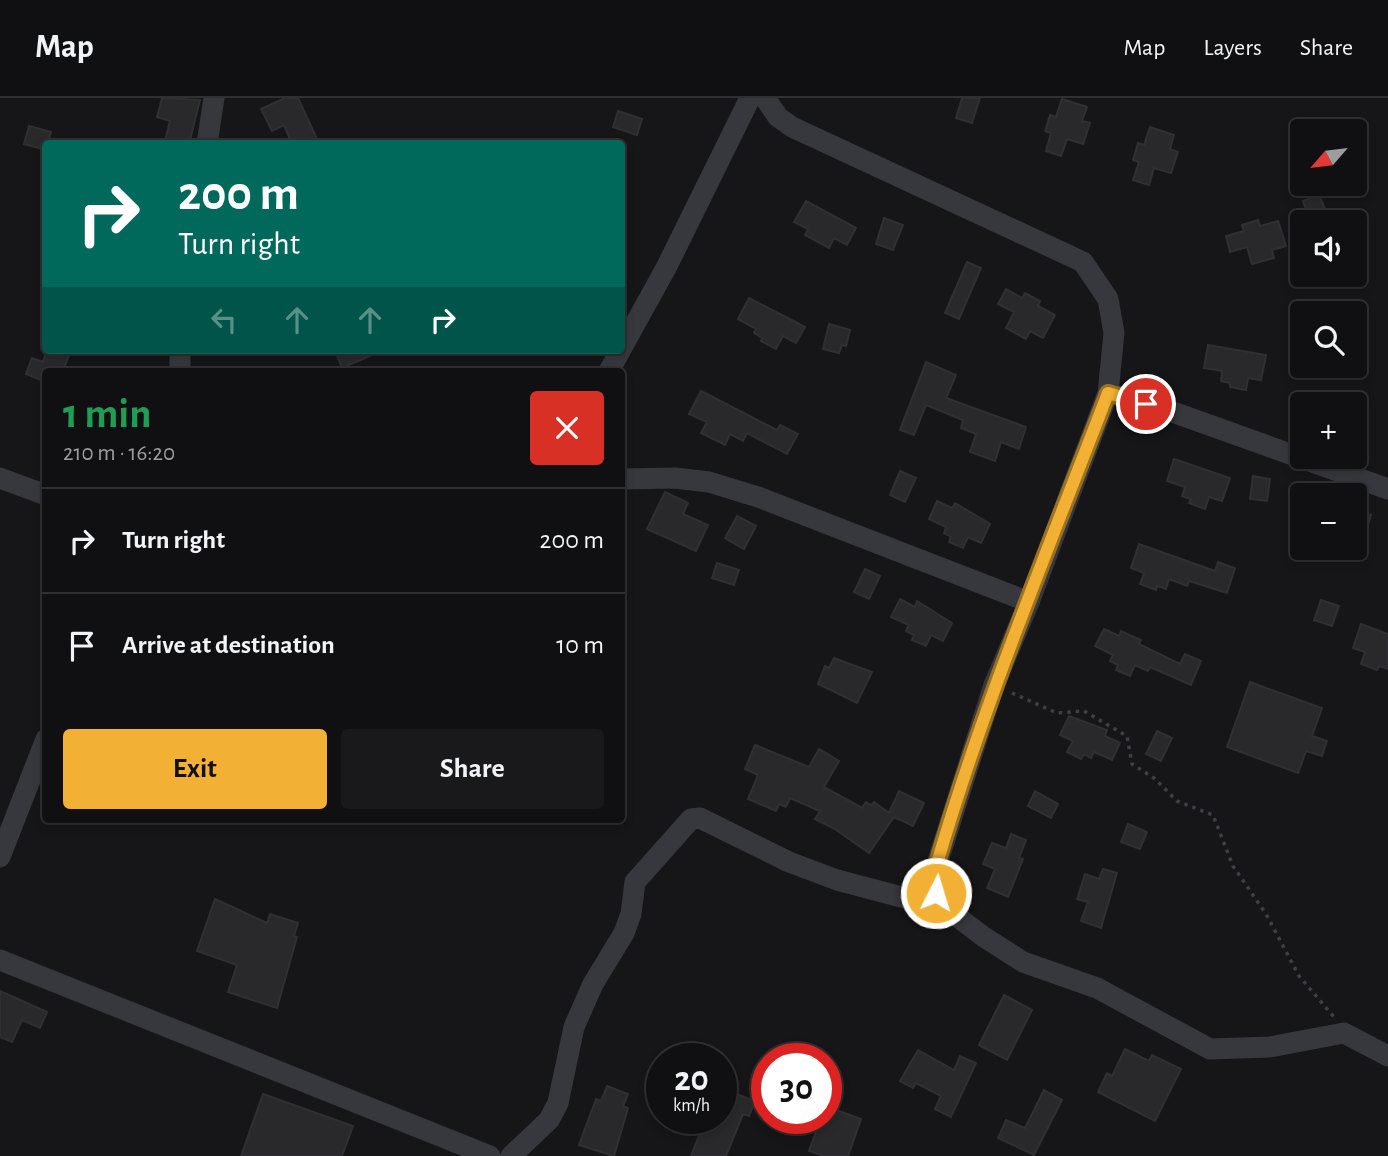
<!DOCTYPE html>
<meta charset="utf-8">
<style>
:root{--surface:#101012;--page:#19191b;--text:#f1f3f6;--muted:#9c9d9f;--line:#303032;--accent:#f2b134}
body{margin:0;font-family:"Alegreya Sans",sans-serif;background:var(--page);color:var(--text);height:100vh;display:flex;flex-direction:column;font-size:26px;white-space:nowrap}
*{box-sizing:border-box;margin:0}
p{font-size:23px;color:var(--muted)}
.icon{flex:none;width:38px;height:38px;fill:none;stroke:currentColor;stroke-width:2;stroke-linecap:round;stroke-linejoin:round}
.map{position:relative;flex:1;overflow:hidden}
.details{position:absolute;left:42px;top:270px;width:583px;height:455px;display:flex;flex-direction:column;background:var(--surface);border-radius:7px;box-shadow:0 4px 10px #0003,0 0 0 2px var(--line)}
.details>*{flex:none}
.guide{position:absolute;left:42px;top:42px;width:583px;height:214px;border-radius:7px;box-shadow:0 4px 10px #0003,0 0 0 2px var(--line);background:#00695c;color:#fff;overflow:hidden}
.needle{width:46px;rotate:242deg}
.fabs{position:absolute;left:1290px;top:21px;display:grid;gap:14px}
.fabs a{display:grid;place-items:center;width:77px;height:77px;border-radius:7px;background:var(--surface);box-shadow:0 4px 10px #0003,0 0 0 2px var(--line);font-size:35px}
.speed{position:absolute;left:646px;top:945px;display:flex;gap:14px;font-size:35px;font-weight:700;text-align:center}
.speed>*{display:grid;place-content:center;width:91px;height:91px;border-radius:50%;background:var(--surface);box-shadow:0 4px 10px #0003,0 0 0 2px var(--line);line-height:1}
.speed small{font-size:18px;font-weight:400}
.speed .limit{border:10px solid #d22;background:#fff;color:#111}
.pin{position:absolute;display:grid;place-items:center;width:60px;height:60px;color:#fff;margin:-30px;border:4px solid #fff;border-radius:50%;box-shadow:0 2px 7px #0007}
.me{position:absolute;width:77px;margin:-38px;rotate:5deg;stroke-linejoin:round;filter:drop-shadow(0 0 5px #0008)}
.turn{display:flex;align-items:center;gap:24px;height:147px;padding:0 21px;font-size:32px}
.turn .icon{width:91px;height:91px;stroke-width:2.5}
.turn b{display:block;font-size:49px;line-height:60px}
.lanes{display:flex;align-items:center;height:66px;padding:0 21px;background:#0003;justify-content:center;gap:35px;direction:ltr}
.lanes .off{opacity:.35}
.round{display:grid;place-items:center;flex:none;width:74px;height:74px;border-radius:7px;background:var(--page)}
.head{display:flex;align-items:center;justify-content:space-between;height:119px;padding:0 21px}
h1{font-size:42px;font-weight:600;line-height:52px;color:#1e9e55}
.cta{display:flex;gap:14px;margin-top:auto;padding:14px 21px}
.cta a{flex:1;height:80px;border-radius:7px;background:var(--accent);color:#111;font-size:28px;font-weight:600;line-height:80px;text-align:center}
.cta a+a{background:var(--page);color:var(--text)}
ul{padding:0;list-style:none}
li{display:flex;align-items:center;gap:21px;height:105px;padding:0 21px;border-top:2px solid var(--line)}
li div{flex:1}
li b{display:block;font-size:26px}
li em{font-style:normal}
header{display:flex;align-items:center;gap:42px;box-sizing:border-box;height:98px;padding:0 35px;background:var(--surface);border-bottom:2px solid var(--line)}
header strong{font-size:33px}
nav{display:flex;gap:38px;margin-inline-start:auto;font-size:24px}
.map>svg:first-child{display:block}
</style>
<header>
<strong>Map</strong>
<nav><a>Map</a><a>Layers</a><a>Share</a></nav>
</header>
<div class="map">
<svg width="1388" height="1058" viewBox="0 0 1388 1058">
<rect width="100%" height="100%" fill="#161618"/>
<!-- building -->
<path fill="#29292c" stroke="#303034" stroke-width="2" d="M162,0L200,2L189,46H164L170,23L157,19Z
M285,0H298L317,41L307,46H292L284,27L272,33L261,11Z
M962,0H980L972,25L956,20Z
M1062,1L1087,9L1082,23L1090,25L1083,46L1067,41L1061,58L1046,53L1051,35L1045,33L1050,17L1056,19Z
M618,13L642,21L637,37L613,29Z
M29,28L51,34L46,52L24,46Z
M1150,29L1174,37L1170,51L1178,54L1171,75L1154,70L1149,87L1133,82L1139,64L1133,62L1138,45L1144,47Z
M1319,96L1328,119L1311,124L1303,103Z
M806,103L856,130L847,147L834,140L829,150L805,137L808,131L794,124Z
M884,120L903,127L893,152L876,146Z
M1258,122L1260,128L1278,123L1286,148L1272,152L1274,160L1252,166L1247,149L1230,154L1226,138L1244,133L1242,127Z
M967,164L981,170L959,221L945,215Z
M1006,191L1022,200L1025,195L1040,203L1038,208L1055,217L1043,240L1030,233L1026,241L1006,230L1014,214L998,206Z
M749,200L805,229L796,245L783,238L776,251L761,243L762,240L754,235L756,231L738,221Z
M829,226L850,232L846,248L842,247L839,255L823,251Z
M1208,247L1266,257L1261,282L1248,280L1246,292L1230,289V285L1221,283L1222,273L1204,270Z
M47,252H71L63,273H46V284L26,276L32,260L43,264Z
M335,252H384L342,270Z
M926,264L956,277L946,300L1026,329L1019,351L1001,344L995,363L970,354L976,336L961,330L963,322L926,307L914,337L900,332Z
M701,293L777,332L780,327L798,336L787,356L747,335L743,343L730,336L725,347L701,335L707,324L689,316Z
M1174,361L1230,380L1222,403L1209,399L1205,411L1189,405L1191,401L1182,398L1185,389L1167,383Z
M900,373L916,380L905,404L890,397Z
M1253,378L1270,381L1267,403L1250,401Z
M665,394L688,405L683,416L708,427L696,453L647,431Z
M937,403L952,410L955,405L990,426L981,445L968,439L963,450L949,444L951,439L944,435L946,429L929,421Z
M1354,413L1371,417L1358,461L1354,460Z
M737,418L756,428L744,451L725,440Z
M1139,446L1215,473L1218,464L1235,470L1227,495L1189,483L1187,488L1169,481L1166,491L1157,488L1156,492L1140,486L1144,475L1131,470Z
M717,465L739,472L734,487L712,480Z
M865,471L880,478L869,501L854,494Z
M900,501L915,509L917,503L952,525L943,543L931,537L926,548L912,542L914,537L906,533L909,527L891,519Z
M1321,502L1339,508L1332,528L1314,522Z
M1361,526L1388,536V571L1379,568L1377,572L1361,566L1365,554L1353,550Z
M1104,531L1119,538L1121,533L1141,542L1139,546L1180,566L1185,556L1201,563L1191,587L1150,569L1148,573L1135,567L1130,578L1116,572L1118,567L1110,563L1113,557L1095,548Z
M834,560L872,574L857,605L818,586L825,568L829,570Z
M1250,584L1322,610L1312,638L1327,643L1322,658L1306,653L1298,675L1227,649Z
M1069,618L1107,632L1105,638L1120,645L1112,662L1094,654L1091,660L1084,656L1081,661L1067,654L1073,643L1060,637Z
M1157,633L1172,640L1161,663L1146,656Z
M755,647L809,669L819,651L839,663L824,689L862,710L866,704L871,707L874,704L889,715L899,693L924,705L913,728L894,719L869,755L835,731L815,721L820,713L790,700L786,709L779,706L776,713L748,701L758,677L745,671Z
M1035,693L1058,706L1051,720L1028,708Z
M1128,726L1147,734L1140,751L1121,744Z
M1011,736L1026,742L1019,760L1023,761L1008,799L987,790L995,771L983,766L992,745L1006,750Z
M1103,771L1117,775L1101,830L1081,823L1088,804L1077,801L1085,776L1099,781Z
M215,801L267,825L270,816L298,825L294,838L297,839L277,910L228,894L237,867L197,853Z
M0,893L47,914L40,930L22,922L12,944L0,939Z
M1004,897L1032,912L1007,962L979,947Z
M1125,951L1149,963L1152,957L1181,971L1155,1023L1098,994L1107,975L1112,978Z
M918,952L954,972L960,958L976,965L951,1019L935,1011L941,998L916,985L913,990L900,983Z
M607,988L628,996L623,1008L628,1010L614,1058L579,1047L596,1001L601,1003Z
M1044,992L1062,1002L1034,1057L998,1040L1006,1022L1025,1030Z
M731,994L755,1003L749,1018L743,1016L726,1058H691L706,1020H721V998L726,1000Z
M263,996L353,1028L342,1058H241Z
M826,1008L861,1021L848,1058H824L809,1053L821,1020H826Z"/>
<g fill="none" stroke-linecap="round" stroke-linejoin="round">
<!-- path -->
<path stroke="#3d3f44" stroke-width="3.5" stroke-dasharray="3.5 5" stroke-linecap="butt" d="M1012,595L1057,615L1084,613L1127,638L1132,666L1154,680L1177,703L1213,717L1233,768L1266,816L1299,878L1334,919"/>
<!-- minor -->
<path stroke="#37383d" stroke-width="21" d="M765,0L778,19L792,29L1083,164L1108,201L1114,235L1108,295L1029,504L994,587L936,769L933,786L936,795L947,811L984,839L1023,864L1097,890L1210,951L1270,949L1344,935L1388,958
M207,46L214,0
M180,273V252
M609,273L666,170L750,0
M1108,295L1170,313L1388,391
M0,380L46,397
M621,381L675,380L709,384L758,399L1029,504
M0,759L46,641
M0,862L490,1058
M511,1058L549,1022L558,1005L574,929L593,886L624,835L631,816L635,784L691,721L700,720L789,764L837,782L947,811"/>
</g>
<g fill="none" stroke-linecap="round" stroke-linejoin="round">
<!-- route casing -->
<g stroke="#9d7322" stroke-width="18">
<path id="route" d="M936,795L933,786L936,769C983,607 1048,452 1108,295L1146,306"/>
</g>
<!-- route -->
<use href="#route" stroke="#f2b134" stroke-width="12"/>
</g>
</svg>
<div class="fabs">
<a><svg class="needle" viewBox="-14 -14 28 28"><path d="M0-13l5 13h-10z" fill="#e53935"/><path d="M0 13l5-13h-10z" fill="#9c9d9f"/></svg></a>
<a><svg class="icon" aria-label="sound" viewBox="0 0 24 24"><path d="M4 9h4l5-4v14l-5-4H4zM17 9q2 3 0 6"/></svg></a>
<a><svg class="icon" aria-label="search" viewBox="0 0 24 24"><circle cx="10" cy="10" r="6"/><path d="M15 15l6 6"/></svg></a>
<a>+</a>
<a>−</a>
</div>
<div class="speed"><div>20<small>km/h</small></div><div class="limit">30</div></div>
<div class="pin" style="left:1146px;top:306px;background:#d93025"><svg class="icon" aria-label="arrive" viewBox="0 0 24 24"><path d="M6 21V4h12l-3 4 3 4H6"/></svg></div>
<svg class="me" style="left:936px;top:795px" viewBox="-20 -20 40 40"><circle r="17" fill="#f2b134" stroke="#fff" stroke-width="3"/><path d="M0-11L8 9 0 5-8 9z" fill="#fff"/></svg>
<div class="guide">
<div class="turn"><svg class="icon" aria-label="right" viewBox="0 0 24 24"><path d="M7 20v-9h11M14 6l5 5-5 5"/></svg><div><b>200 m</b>Turn right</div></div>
<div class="lanes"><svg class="icon off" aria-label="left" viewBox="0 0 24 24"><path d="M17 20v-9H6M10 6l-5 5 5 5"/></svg><svg class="icon off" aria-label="ahead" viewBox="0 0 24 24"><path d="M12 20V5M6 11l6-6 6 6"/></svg><svg class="icon off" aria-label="ahead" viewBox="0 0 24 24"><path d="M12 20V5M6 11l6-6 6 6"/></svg><svg class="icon" aria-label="right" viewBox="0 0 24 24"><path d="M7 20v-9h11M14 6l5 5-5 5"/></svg></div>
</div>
<section class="details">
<div class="head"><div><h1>1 min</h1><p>210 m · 16:20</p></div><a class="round" style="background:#d93025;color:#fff"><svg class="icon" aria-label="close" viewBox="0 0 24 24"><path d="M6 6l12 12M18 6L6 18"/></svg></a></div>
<ul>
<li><svg class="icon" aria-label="right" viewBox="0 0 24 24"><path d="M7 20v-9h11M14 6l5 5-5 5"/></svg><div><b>Turn right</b></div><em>200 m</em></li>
<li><svg class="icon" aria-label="arrive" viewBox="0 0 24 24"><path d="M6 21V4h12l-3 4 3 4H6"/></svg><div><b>Arrive at destination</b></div><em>10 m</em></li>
</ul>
<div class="cta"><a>Exit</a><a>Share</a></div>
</section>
</div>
